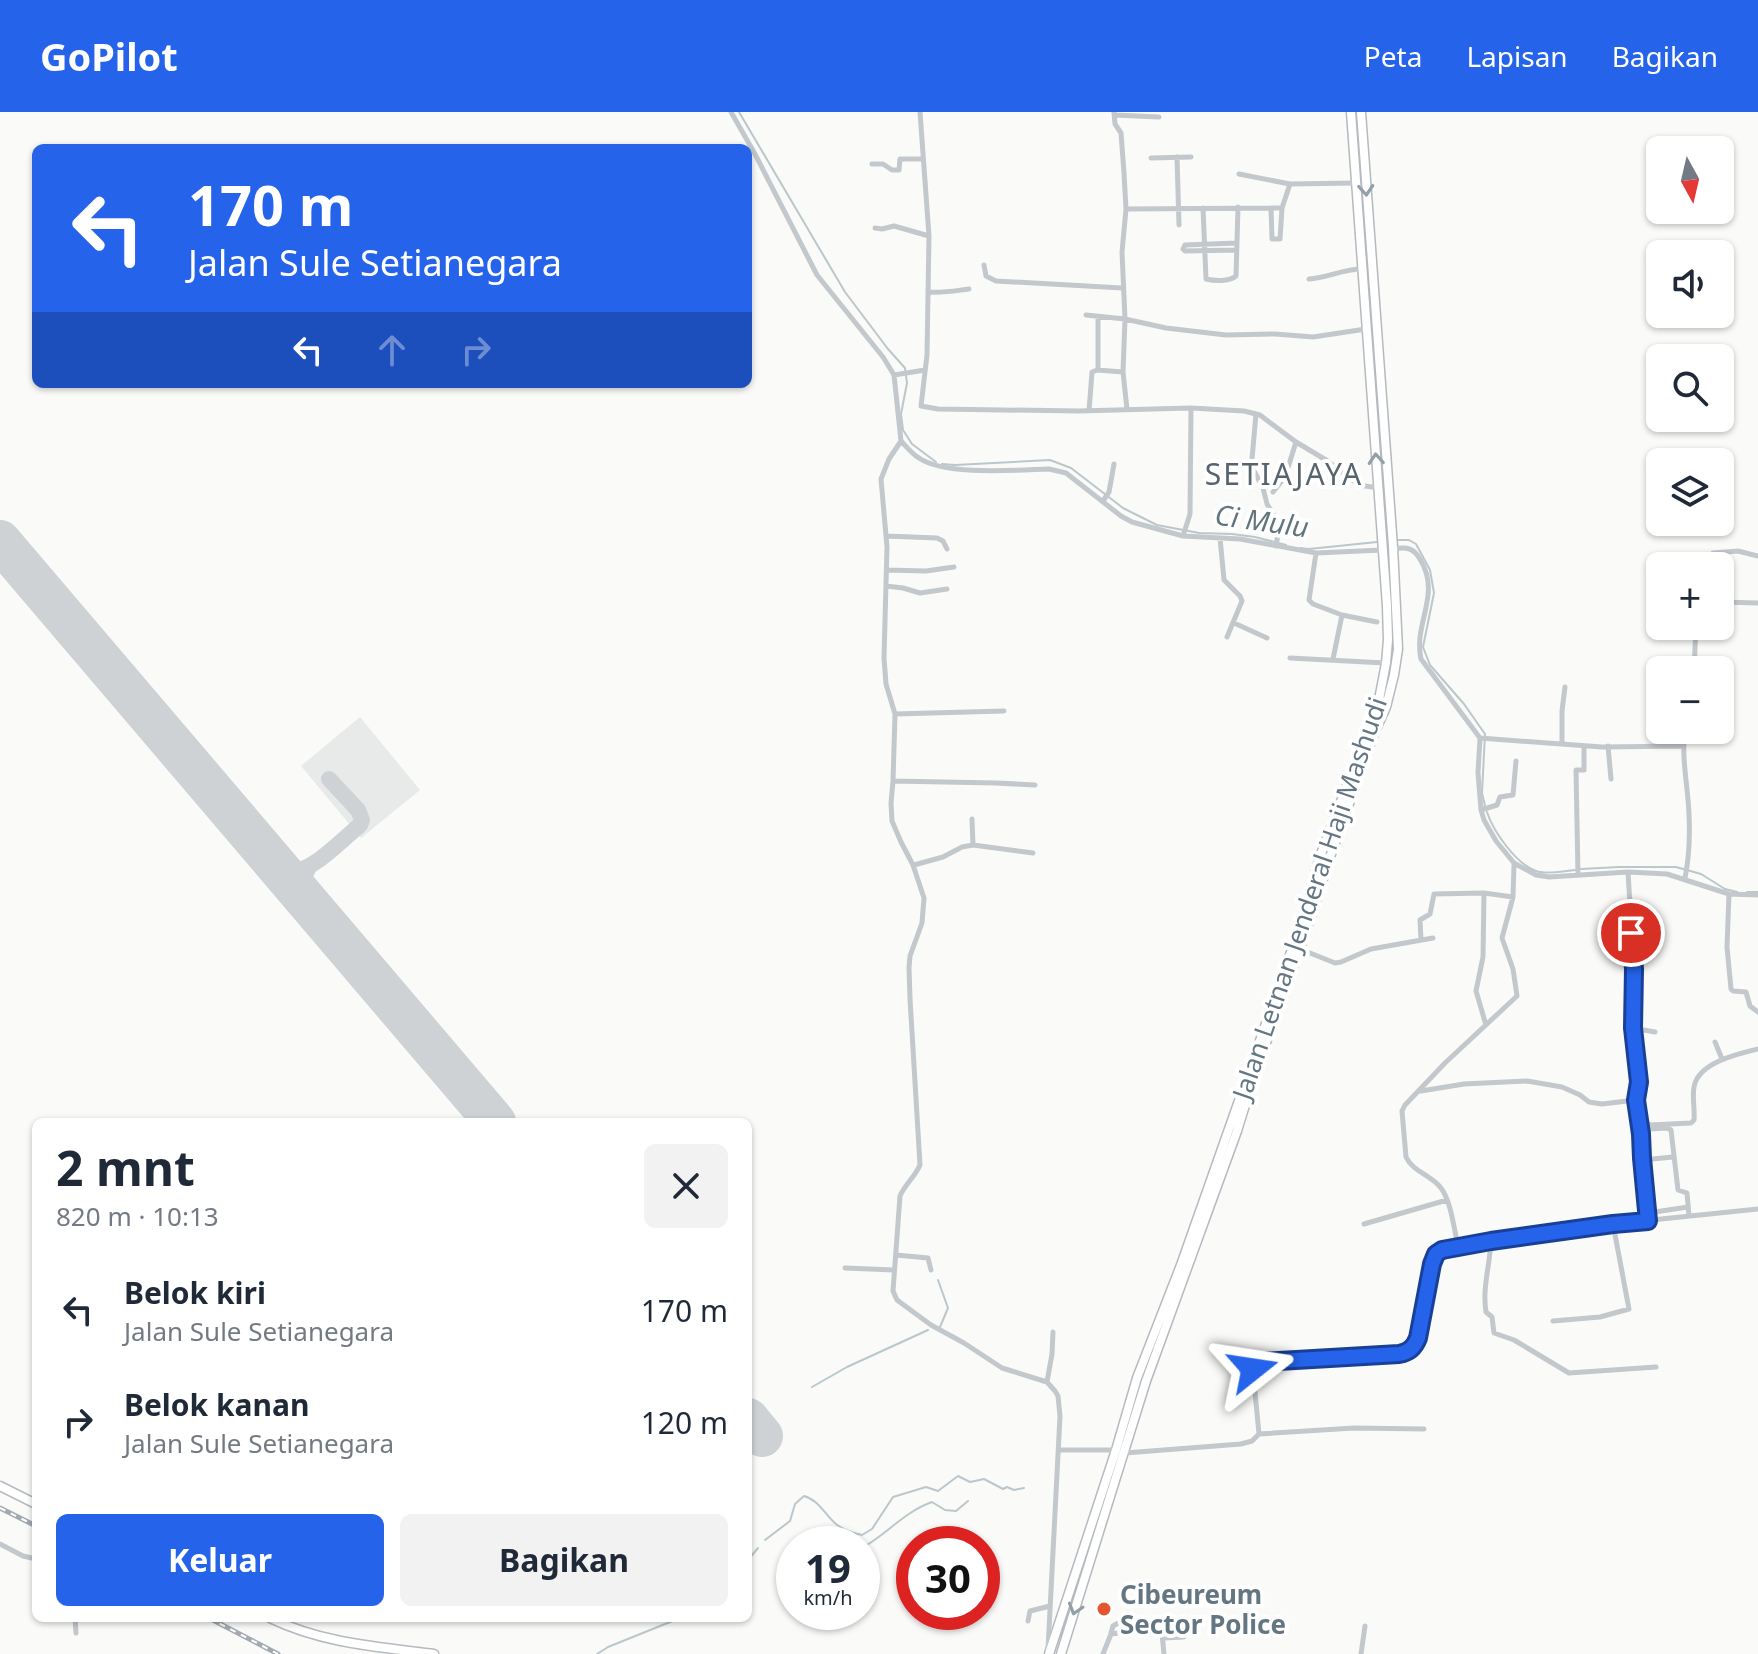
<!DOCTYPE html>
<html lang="id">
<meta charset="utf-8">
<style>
:root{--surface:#fff;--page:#f2f2f3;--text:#1f2937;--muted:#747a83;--accent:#2563eb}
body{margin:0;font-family:"Noto Sans",sans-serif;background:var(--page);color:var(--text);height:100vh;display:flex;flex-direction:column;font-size:30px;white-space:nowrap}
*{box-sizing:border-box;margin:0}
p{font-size:26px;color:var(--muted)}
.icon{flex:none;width:44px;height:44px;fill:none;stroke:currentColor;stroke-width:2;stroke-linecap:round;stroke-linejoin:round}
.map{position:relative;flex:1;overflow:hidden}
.sheet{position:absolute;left:32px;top:1006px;width:720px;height:504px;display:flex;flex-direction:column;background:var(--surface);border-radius:12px;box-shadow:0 2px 6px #0004}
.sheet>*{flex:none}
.banner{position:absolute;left:32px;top:32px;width:720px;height:244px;border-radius:12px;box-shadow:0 2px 6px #0004;background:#2563eb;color:#fff;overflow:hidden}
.needle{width:52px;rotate:172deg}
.buttons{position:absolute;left:1646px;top:24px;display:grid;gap:16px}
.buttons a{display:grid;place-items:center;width:88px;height:88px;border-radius:12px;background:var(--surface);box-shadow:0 2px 6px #0004;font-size:40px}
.speed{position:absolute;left:776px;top:1414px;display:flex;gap:16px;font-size:40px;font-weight:700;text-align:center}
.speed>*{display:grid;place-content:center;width:104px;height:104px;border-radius:50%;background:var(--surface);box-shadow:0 2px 6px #0004;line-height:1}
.speed small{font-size:20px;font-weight:400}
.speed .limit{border:12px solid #d22;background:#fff;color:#111}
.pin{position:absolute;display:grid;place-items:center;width:68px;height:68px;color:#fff;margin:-34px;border:4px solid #fff;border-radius:50%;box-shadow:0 2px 8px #0007}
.me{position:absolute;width:88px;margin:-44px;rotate:75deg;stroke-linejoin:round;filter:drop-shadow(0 0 6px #0008)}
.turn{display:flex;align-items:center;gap:28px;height:168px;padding:0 24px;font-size:36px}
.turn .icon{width:104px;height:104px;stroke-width:2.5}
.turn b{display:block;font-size:56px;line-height:68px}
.lanes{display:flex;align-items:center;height:76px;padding:0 24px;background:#0003;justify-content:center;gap:40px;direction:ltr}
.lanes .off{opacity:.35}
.round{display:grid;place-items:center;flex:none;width:84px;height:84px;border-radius:12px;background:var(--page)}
.headline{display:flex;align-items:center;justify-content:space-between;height:136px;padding:0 24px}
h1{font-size:48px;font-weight:700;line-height:60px}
.cta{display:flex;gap:16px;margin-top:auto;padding:16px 24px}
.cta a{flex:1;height:92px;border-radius:12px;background:var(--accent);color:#fff;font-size:32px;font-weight:700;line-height:92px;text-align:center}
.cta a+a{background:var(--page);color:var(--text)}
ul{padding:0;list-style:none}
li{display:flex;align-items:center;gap:24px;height:112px;padding:0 24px}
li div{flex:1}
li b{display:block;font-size:30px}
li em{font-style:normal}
header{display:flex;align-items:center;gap:48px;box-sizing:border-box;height:112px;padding:0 40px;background:var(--accent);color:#fff}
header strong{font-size:38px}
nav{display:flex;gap:44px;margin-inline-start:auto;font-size:28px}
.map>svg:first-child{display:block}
</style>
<header>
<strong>GoPilot</strong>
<nav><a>Peta</a><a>Lapisan</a><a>Bagikan</a></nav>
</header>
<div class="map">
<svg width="1758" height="1542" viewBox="0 0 1758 1542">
<rect width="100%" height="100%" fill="#fafaf8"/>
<!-- built -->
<path fill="#e8e9e9" d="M360,605L420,678L361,726L301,654Z"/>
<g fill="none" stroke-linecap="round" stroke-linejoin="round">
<!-- stream -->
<path stroke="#bbc7cb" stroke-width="2" d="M739,0L845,180L888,237L905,256L907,271L901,302L903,318L912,332L936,350
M942,352L955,353L1050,348L1071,356L1123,396L1157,413L1199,421L1232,422L1255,425L1286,433
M1396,428H1409L1416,432L1430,458L1434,481L1423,535L1430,553L1464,592L1485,622L1482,681L1485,694
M1300,436L1309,437L1377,430
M1487,700C1493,719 1516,752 1536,759C1547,763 1563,759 1575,758
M1581,757L1619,755H1676L1701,762L1725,777L1737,780
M1747,780H1758
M938,1168L948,1196L940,1215
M812,1275L847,1255L928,1218
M765,1428L790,1409L795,1392L804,1384C819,1388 825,1403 836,1412C843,1418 852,1421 862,1423L872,1417L893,1385L926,1375L938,1379L958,1364L970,1370L984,1367L1003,1377L1007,1375L1014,1378L1024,1376
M862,1436C887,1422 904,1400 932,1390L945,1398L956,1399L968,1389
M748,1448L758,1436
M597,1542L608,1535L680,1506"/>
<!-- taxiway -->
<path stroke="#ced2d4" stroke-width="16" d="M276,753C283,757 287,759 295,759C315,757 344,726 360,713L362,708L358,698L329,667
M306,788C301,774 303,767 309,755"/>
<!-- runway -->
<path stroke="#ced2d4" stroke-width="42" d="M0,429L495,1010
M748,1307L762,1324"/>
<!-- primary casing -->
<g stroke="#b5babe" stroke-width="11">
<path id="primary" d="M0,1374L36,1392
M270,1506C321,1531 378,1535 434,1542
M1049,1542L1116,1338L1137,1266L1181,1153L1248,963L1299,817L1321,742L1378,593L1386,551L1388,528L1387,494L1351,0
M1061,1542L1146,1269L1237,1019L1254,964L1306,819L1330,745L1373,624L1386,595L1394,563L1398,537L1393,435L1361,0"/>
</g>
<!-- street -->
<path stroke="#c3c8cc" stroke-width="5" d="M731,0L755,42L817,163L883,245L894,263L901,329L889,347L881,367L887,435L884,546L886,572L895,602L893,669L891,691L892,709L901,730L913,753L924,786L922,811L910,844L909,856L910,887L920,1053C915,1065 905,1072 900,1084L893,1179L897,1188L931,1213L964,1231L1002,1256L1047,1270L1055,1279L1058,1284L1060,1304L1048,1537
M920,0L929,124L927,243L921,294L938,297L1079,299L1191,296L1244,299L1260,303L1296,330L1326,348L1359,373L1378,376
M1114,0L1115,12L1121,21L1124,61L1126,97L1122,140L1125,207L1123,260L1127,297
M1114,3L1159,5
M1177,45L1179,113
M1151,46L1191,45
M872,52H883L892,58H899L900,47H923
M1239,62L1290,72
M1203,96L1206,167C1214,169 1229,170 1236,164L1238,95
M1271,96L1272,127H1280L1282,96L1290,72L1355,71
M1126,97L1282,96
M875,116L882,117L894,114L929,124
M1236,138L1185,139L1183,137L1185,133L1237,131
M984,153L986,164L996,169L1122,176
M1309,167C1327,166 1343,157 1362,157
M928,180C944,181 953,179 969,177
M1086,203L1125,207L1166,216L1226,223L1275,222L1313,225L1366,217
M1097,258L1123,260
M894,263L925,258
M1089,299L1092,260L1097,258L1098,256V205
M1256,302L1252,347L1253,357L1263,376L1267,392L1276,407L1278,422L1276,434
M901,329C906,334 912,342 919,346C945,364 1017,358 1049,357L1066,361L1121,404L1132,410L1183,424L1240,427L1316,441L1382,438
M1273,380L1285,365L1296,330
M1103,389L1109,380L1114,352
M886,424L937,426L943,429L947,437
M1183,424L1190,402L1191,296
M1220,426L1224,468L1240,484L1242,489L1227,525
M1393,437C1406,435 1413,435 1420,447C1442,483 1413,511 1421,547L1480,626L1478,661L1481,698L1484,708L1496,729L1514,751L1536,763L1549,765L1628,760L1667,762L1729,782L1758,783
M1316,441L1309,488L1313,492L1342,503L1333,547
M1713,441L1738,439L1758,444
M887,458L926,459L954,455
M886,474L903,476L920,481L947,477
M1720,490L1758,491
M1342,503L1377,510
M1234,511L1267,526
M1290,546L1385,551
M1694,558L1696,514
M895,602L1004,599
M1480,626L1602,635L1683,634
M1562,632V599L1565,575
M1608,634L1611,667
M893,669L996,671L1035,673
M1481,698L1497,693L1500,685L1513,683L1516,649
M972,707L973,733
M914,753L943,745L962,735L973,733L1033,741
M1578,763L1576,658H1584V634
M1685,766C1689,746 1690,723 1689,702C1688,674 1681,646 1685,618
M1484,781L1483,845L1476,879L1486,913
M1729,782L1727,835L1731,877L1733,879L1746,880L1750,894L1758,900
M1421,828L1420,808L1430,802L1434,782L1484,781L1513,785
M1300,837L1335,851L1341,850L1371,837L1433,826
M1633,916L1655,920
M1715,930L1722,947
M1421,979L1464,972L1527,969L1562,975L1580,983L1589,990L1602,992L1636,988L1639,970L1633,918L1634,857L1628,760
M1636,988L1641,1022L1642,1046L1648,1109
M1640,1008L1650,1013L1691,1011L1694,1008C1695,997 1692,986 1694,975C1698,951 1737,942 1758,937
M1649,1017L1667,1016L1671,1018L1678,1078L1687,1081L1689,1104
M1649,1082L1647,1050L1652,1047L1673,1045
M1648,1101L1688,1095
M1364,1112L1447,1088
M1491,1129C1490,1153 1482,1176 1486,1200L1492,1205L1494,1221L1514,1228L1569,1261L1656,1255
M1458,1134C1454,1117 1451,1089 1441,1076C1431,1063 1413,1060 1406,1045L1402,999L1405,993L1445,951L1517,884L1513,857L1502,826L1513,785L1514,752
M896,1143L928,1146L931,1158
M845,1156L894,1158
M1553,1209L1600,1205L1629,1197L1613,1112
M1047,1270L1052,1242L1053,1220
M1259,1322L1354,1316L1424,1317
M1059,1338H1116
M1125,1341L1241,1332L1252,1329L1259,1322L1253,1259L1259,1251L1399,1242C1410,1240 1414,1236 1418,1226L1432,1152C1437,1136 1443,1137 1458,1134L1613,1112L1758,1097
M0,1432L23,1444L36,1447
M75,1506L76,1521
M1028,1509L1030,1499L1050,1494
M1111,1521L1113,1514L1120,1510L1145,1516
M1163,1526L1184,1525
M1103,1542L1111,1522L1150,1517L1162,1521L1164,1542
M1361,1542L1365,1514"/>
<!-- primary -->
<use href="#primary" stroke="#fff" stroke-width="8"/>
<!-- rail casing -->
<g stroke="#a2aab0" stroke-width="5">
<path id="rail" d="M0,1396L36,1414
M209,1506L278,1542"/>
</g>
<!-- rail -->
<use href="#rail" stroke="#fff" stroke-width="2" stroke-dasharray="6" stroke-linecap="butt"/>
</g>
<!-- one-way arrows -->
<defs><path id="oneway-chevron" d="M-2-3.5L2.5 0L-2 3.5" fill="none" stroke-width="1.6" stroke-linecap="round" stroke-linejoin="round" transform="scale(2)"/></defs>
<g stroke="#939fa8">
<use href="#oneway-chevron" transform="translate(1366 78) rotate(86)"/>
<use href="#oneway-chevron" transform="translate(1376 347) rotate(-94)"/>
<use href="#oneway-chevron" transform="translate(1075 1497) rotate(107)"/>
</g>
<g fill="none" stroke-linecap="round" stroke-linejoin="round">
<!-- route casing -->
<g stroke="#184099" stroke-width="20">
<path id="route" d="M1253,1257L1256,1252L1261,1250L1399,1242C1409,1240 1414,1236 1418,1226L1432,1152L1436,1142L1442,1138L1491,1129L1613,1112L1648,1109L1642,1046L1641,1022L1636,988L1639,970L1633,916L1634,857L1631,821"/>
</g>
<!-- route -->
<use href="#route" stroke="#2563eb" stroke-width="14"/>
</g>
<!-- markers -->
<circle fill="#e4572e" stroke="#fff" stroke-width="3" cx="1104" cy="1497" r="8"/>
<g text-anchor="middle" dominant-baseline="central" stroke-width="8" stroke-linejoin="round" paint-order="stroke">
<!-- street labels -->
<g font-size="26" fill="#657683" stroke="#fff">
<text transform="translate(1309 786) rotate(-71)">Jalan Letnan Jenderal Haji Mashudi</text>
</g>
<!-- poi labels -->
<g font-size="26" font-weight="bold" fill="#657683" stroke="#fff" text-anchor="start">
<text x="1120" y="1482">Cibeureum<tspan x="1120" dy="30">Sector Police</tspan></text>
</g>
<!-- water labels -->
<g font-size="28" font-style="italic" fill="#60757c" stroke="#fff">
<text transform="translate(1262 408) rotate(8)">Ci Mulu</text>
</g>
<!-- quarter labels -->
<g font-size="30" letter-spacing="2" fill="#57646e" stroke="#fff">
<text x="1284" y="361">SETIAJAYA</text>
</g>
</g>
</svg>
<div class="buttons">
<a><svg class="needle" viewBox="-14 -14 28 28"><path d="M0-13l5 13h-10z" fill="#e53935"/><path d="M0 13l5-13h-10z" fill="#747a83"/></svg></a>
<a><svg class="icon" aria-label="sound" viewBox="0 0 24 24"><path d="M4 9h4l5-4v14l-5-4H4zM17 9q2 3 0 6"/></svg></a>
<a><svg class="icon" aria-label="search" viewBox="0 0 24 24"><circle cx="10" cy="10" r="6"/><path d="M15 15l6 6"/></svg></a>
<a><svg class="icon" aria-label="layers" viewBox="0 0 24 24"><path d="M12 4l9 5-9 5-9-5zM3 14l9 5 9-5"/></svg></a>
<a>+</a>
<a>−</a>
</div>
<div class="speed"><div>19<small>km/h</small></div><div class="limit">30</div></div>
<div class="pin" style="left:1631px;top:821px;background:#d93025"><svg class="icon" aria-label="arrive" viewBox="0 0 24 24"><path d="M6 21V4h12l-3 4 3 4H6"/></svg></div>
<svg class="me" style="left:1253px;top:1257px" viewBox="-20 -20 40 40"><path d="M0-17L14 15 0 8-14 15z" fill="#2563eb" stroke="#fff" stroke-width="4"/></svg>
<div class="banner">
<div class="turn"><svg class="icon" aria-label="left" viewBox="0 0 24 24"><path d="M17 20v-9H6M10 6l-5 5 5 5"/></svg><div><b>170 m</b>Jalan Sule Setianegara</div></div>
<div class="lanes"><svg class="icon" aria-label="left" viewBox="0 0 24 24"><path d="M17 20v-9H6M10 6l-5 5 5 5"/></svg><svg class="icon off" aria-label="ahead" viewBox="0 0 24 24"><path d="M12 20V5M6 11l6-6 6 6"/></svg><svg class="icon off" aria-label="right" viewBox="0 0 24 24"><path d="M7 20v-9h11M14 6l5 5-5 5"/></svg></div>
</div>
<section class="sheet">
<div class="headline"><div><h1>2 mnt</h1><p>820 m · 10:13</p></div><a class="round"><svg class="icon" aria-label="close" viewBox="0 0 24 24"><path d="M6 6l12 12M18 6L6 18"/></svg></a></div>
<ul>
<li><svg class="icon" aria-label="left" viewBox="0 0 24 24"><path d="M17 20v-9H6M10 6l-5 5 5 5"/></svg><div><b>Belok kiri</b><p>Jalan Sule Setianegara</p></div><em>170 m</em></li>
<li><svg class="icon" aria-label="right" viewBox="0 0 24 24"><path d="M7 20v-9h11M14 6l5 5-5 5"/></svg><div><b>Belok kanan</b><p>Jalan Sule Setianegara</p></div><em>120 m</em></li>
</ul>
<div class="cta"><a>Keluar</a><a>Bagikan</a></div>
</section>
</div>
